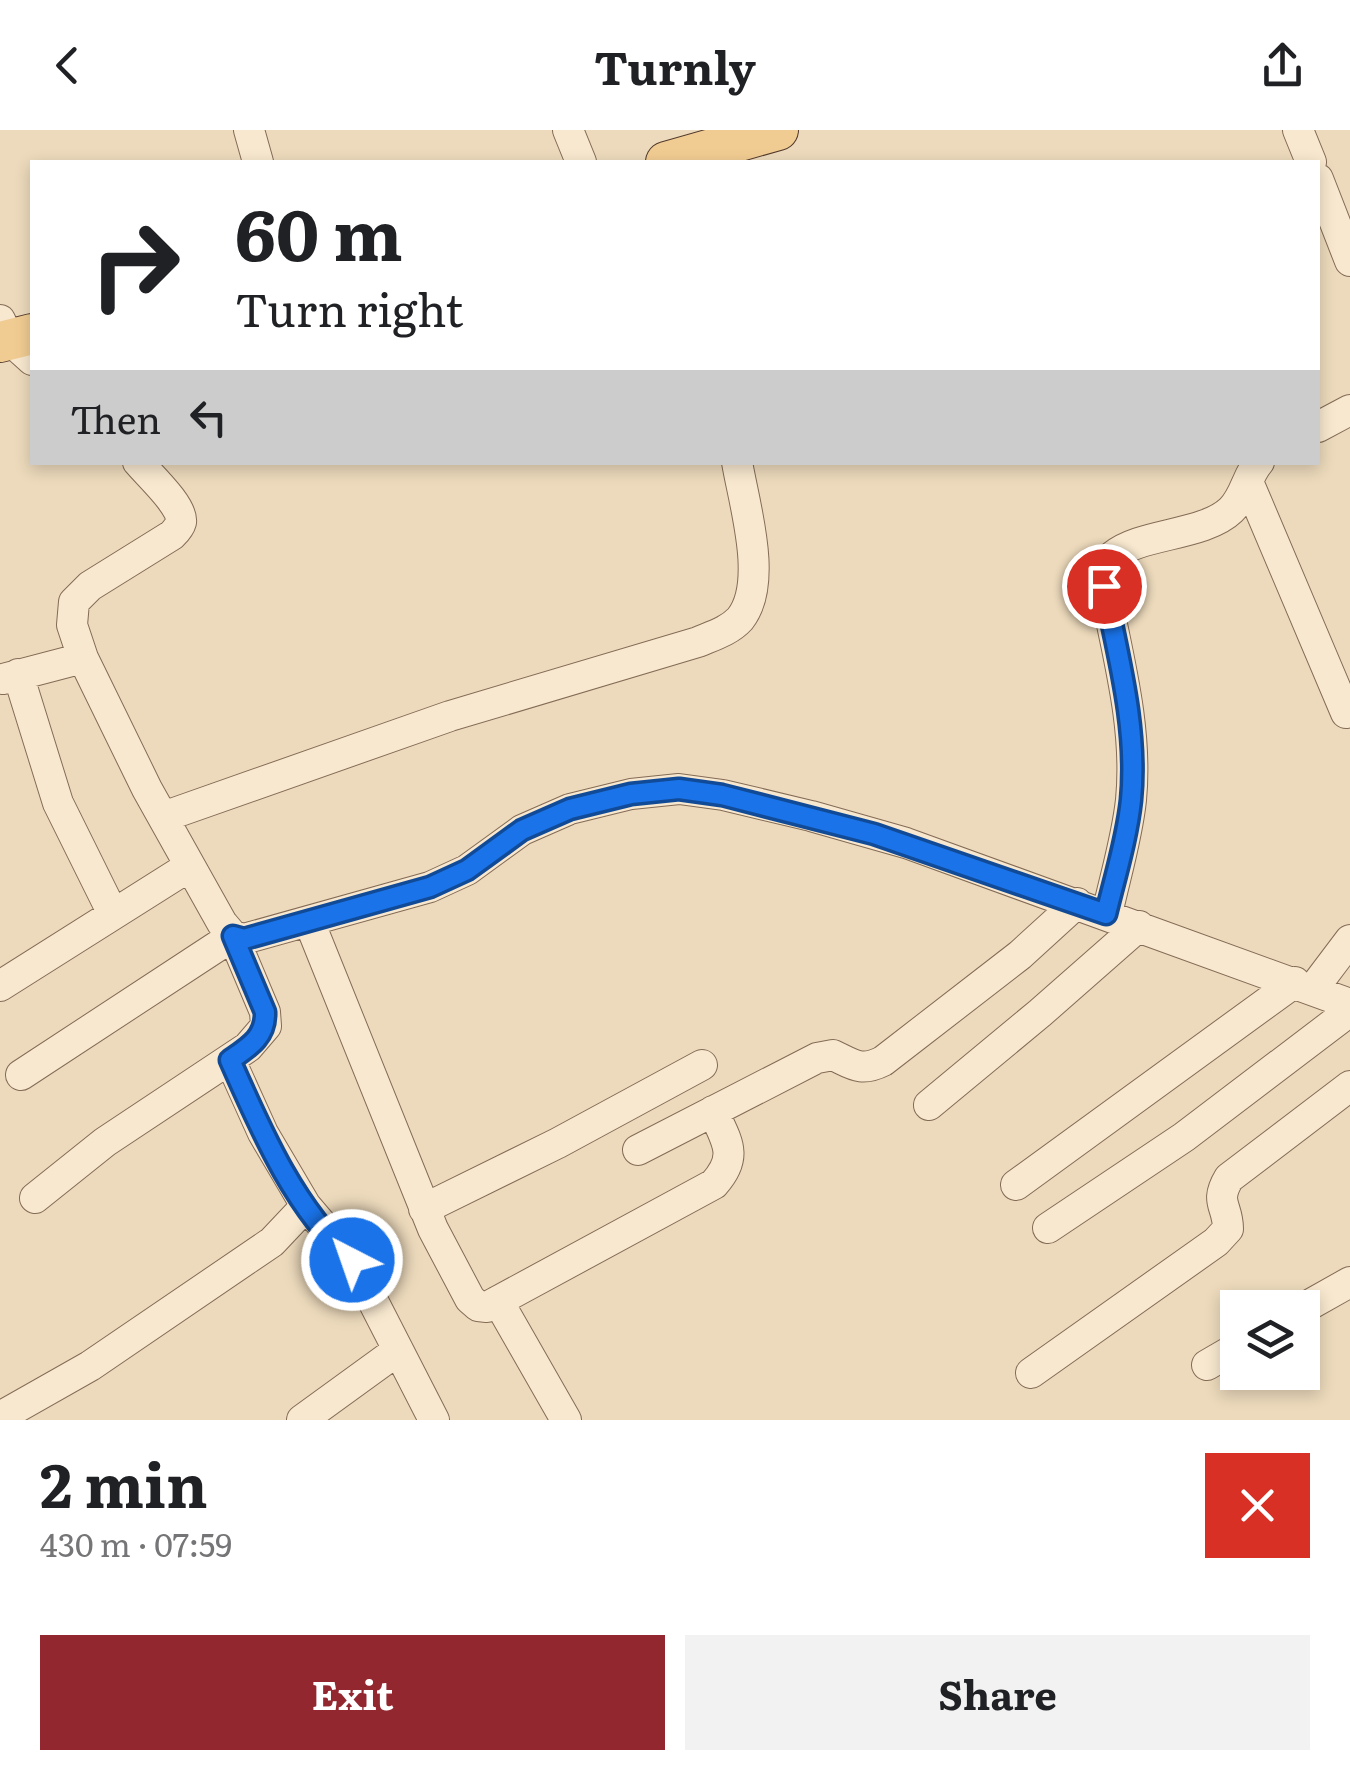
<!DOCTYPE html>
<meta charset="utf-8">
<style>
:root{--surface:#fff;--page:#f2f2f2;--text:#202124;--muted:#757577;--accent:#922730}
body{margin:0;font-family:Literata,serif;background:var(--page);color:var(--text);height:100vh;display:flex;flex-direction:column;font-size:38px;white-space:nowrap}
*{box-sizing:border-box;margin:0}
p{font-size:32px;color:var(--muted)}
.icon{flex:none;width:55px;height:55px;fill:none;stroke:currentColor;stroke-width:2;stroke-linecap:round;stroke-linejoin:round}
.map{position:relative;height:1290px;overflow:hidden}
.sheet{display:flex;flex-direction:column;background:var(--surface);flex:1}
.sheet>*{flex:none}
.guide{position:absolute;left:30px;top:30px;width:1290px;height:305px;border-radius:0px;box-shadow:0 5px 15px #0003;background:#fff;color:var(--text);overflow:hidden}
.controls{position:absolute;left:1220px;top:1160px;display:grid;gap:20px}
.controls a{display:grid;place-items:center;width:100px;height:100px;border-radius:0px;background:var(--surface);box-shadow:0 5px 15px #0003;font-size:50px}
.pin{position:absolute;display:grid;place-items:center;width:85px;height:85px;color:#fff;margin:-42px;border:5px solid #fff;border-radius:50%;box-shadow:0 2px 10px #0007}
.me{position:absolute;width:110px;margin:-55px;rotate:319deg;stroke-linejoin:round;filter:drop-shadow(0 0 8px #0008)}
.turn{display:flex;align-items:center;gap:35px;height:210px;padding:0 40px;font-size:45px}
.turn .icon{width:130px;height:130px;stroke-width:2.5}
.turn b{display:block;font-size:70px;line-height:85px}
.then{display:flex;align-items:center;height:95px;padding:0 40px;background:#0003;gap:20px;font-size:38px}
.round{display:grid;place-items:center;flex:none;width:105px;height:105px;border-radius:0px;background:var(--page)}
.head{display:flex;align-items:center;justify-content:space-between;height:170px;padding:0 40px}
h1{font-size:60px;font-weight:700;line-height:75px}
.action{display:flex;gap:20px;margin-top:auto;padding:20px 40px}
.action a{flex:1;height:115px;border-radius:0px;background:var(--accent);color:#fff;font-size:40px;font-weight:700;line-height:115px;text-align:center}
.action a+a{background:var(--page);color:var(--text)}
header{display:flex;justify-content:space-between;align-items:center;height:130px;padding:0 40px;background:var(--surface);font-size:45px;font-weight:700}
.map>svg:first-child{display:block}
</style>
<header><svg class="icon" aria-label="back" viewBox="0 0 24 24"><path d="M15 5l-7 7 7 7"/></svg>Turnly<svg class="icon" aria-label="share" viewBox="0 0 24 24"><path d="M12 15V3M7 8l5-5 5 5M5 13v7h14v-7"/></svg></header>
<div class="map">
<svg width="1350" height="1290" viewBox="0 0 1350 1290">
<rect width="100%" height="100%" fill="#eddabc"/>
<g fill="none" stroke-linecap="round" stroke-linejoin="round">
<!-- minor casing -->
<g stroke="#846b56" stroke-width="32">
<path id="minor" d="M249,0L258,32
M568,0L581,32
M1298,0L1311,32
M1318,49L1350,131
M0,190L10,210L32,230
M1318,297L1350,280
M138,332C148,344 184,377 181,392C180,396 175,402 172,405L90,456L74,472L72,495L83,528L147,659L222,793L233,806L244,809L430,757L467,740L522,700L570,679L631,664L679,659L723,665L811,686L906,713L1350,874
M1249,354L1346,583
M18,544L58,673L113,784
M3,549L83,528
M163,687L450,586L698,512C712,506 729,501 740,489C769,453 744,374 737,332
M1107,784C1115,747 1127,708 1131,670C1138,598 1118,527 1104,456C1105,446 1105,434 1113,426C1140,403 1204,406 1231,380C1245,367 1247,345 1259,332
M309,791L433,1099L470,1169L478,1176L487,1177L714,1054C739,1026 727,1012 713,981
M0,856L190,736
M1313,859L1350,810
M230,930L263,1003L306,1076
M21,945L233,806L265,882L266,896L248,917L105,1012L35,1068
M929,975L1040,883L1139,796
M638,1020L817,928L833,925C854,935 861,942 883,931L1020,825L1077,773
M1016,1055L1295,852
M424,1079L558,1013L702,935
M1048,1098L1184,1007L1350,881
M498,1171L566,1290
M1302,1179L1350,1152
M1207,1235L1238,1217
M1031,1243L1216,1112L1228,1099C1228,1075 1214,1073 1229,1048L1350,956
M0,1287L90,1236L272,1112L306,1076L352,1130L434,1290
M302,1290L397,1221"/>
</g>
<!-- major casing -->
<g stroke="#51392b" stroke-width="42">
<path id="major" d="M666,32L778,0
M0,212L32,204"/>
</g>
<!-- minor -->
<use href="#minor" stroke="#f8e8cf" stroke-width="30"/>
<!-- major -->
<use href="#major" stroke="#f1cc92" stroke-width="40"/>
</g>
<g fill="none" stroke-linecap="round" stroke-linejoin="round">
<!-- route casing -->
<g stroke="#114b97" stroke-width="25">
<path id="route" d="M352,1130C294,1078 261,1000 230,930C249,917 266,907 265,882L233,806L244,809L430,757L467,740L522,700L570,679L631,664L679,659L722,665L874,704L1106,784C1115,747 1127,708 1131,670C1138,598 1118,526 1104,456"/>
</g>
<!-- route -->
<use href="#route" stroke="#1a73e8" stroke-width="18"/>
</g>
</svg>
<div class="controls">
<a><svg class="icon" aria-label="layers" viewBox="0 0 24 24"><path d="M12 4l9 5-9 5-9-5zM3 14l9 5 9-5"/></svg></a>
</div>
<div class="pin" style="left:1104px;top:456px;background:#d93025"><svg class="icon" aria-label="arrive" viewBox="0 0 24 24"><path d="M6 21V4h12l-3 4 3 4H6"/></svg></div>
<svg class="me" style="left:352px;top:1130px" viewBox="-20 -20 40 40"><circle r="17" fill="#1a73e8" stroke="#fff" stroke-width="3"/><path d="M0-11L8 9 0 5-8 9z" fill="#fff"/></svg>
<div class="guide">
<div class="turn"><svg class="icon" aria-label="right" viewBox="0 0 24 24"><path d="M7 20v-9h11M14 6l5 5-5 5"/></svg><div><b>60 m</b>Turn right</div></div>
<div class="then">Then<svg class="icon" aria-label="left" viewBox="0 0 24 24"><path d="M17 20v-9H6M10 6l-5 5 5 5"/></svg></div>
</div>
</div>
<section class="sheet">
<div class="head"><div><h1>2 min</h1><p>430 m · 07:59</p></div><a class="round" style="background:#d93025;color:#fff"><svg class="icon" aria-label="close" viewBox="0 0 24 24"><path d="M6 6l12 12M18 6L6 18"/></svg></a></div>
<div class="action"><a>Exit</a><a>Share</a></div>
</section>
